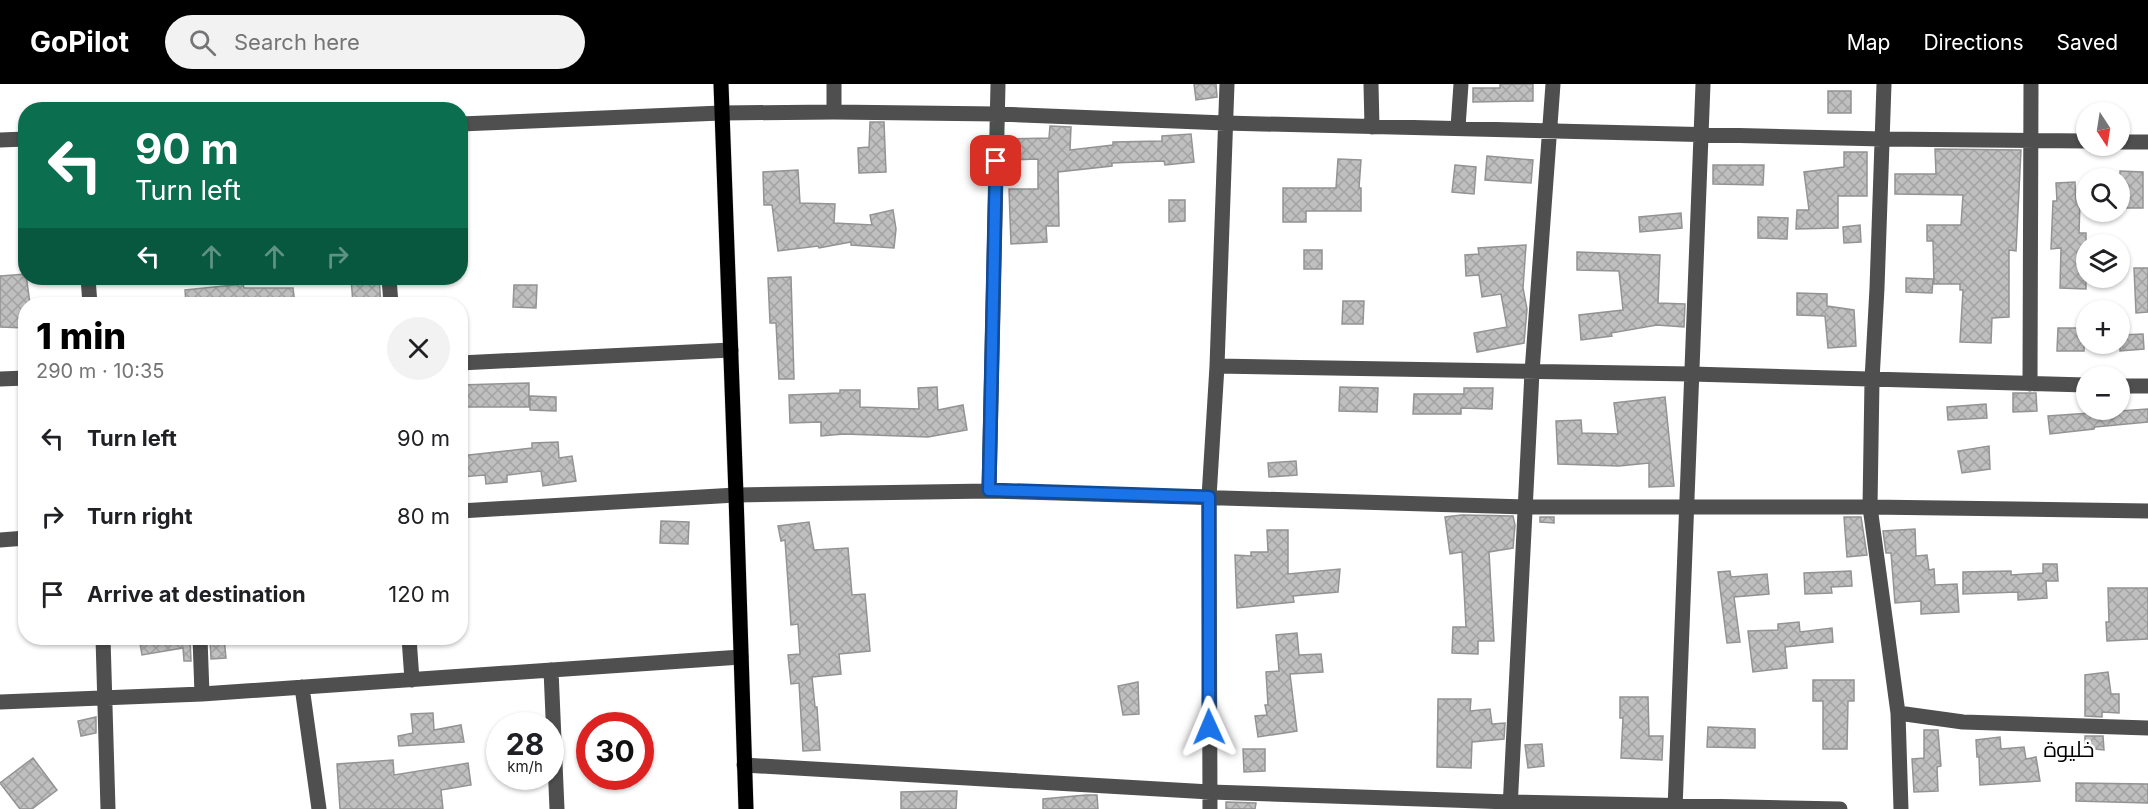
<!DOCTYPE html>
<meta charset="utf-8">
<style>
:root{--surface:#fff;--page:#f2f2f2;--text:#202124;--muted:#757577;--accent:#000}
body{margin:0;font-family:Inter,Cairo,sans-serif;background:var(--page);color:var(--text);height:100vh;display:flex;flex-direction:column;font-size:22px;white-space:nowrap}
*{box-sizing:border-box;margin:0}
p{font-size:20px;color:var(--muted)}
.icon{flex:none;width:33px;height:33px;fill:none;stroke:currentColor;stroke-width:2;stroke-linecap:round;stroke-linejoin:round}
.map{position:relative;flex:1;overflow:hidden}
.sheet{position:absolute;left:18px;top:213px;width:450px;height:348px;display:flex;flex-direction:column;background:var(--surface);border-radius:24px;box-shadow:0 2px 4px #0004}
.sheet>*{flex:none}
.top-card{position:absolute;left:18px;top:18px;width:450px;height:183px;border-radius:24px;box-shadow:0 2px 4px #0004;background:#0b6e4f;color:#fff;overflow:hidden}
.needle{width:39px;rotate:168deg}
.buttons{position:absolute;left:2076px;top:18px;display:grid;gap:12px}
.buttons a{display:grid;place-items:center;width:54px;height:54px;border-radius:50%;background:var(--surface);box-shadow:0 2px 4px #0004;font-size:30px}
.speed{position:absolute;left:486px;top:628px;display:flex;gap:12px;font-size:30px;font-weight:700;text-align:center}
.speed>*{display:grid;place-content:center;width:78px;height:78px;border-radius:50%;background:var(--surface);box-shadow:0 2px 4px #0004;line-height:1}
.speed small{font-size:15px;font-weight:400}
.speed .limit{border:9px solid #d22;background:#fff;color:#111}
.pin{position:absolute;display:grid;place-items:center;width:51px;height:51px;color:#fff;margin:-26px;border-radius:12px;box-shadow:0 3px 9px #0006}
.me{position:absolute;width:66px;margin:-33px;rotate:359deg;stroke-linejoin:round;filter:drop-shadow(0 0 4px #0008)}
.turn{display:flex;align-items:center;gap:21px;height:126px;padding:0 18px;font-size:27px}
.turn .icon{width:78px;height:78px;stroke-width:2.5}
.turn b{display:block;font-size:42px;line-height:51px}
.lanes{display:flex;align-items:center;height:57px;padding:0 18px;background:#0003;justify-content:center;gap:30px;direction:ltr}
.lanes .off{opacity:.35}
.round{display:grid;place-items:center;flex:none;width:63px;height:63px;border-radius:32px;background:var(--page)}
.summary{display:flex;align-items:center;justify-content:space-between;height:102px;padding:0 18px}
h1{font-size:36px;font-weight:800;line-height:45px;color:var(--accent)}
ul{padding:0;list-style:none}
li{display:flex;align-items:center;gap:18px;height:78px;padding:0 18px}
li div{flex:1}
li b{display:block;font-size:22px}
li em{font-style:normal}
header{display:flex;align-items:center;gap:36px;box-sizing:border-box;height:84px;padding:0 30px;background:var(--accent);color:#fff}
header strong{font-size:28px}
nav{display:flex;gap:33px;margin-inline-start:auto;font-size:21px}
.search{width:420px;height:54px;background:var(--page);display:flex;align-items:center;gap:15px;box-sizing:border-box;padding:0 21px;border-radius:33px;color:var(--muted);font-size:22px}
.map>svg:first-child{display:block}
</style>
<header>
<strong>GoPilot</strong>
<div class="search"><svg class="icon" aria-label="search" viewBox="0 0 24 24"><circle cx="10" cy="10" r="6"/><path d="M15 15l6 6"/></svg>Search here</div>
<nav><a>Map</a><a>Directions</a><a>Saved</a></nav>
</header>
<div class="map">
<svg width="2148" height="725" viewBox="0 0 2148 725">
<defs>
<pattern id="building-cross-hatch" width="8" height="8" patternUnits="userSpaceOnUse" patternTransform="scale(1.5)"><rect width="8" height="8" fill="#bfbfbf"/><path d="M0 0l8 8M0 8l8-8" fill="none" stroke="#a2a2a2"/></pattern>
</defs>
<rect width="100%" height="100%" fill="#fff"/>
<!-- building -->
<path fill="url(#building-cross-hatch)" stroke="#939393" stroke-width="1.5" d="M1194,0H1216L1217,13L1196,16Z
M1500,0H1533V17L1473,18V4H1500Z
M1828,7H1851V29H1828Z
M870,38H884L886,88L859,89L858,64L869,63Z
M1050,42L1071,43L1070,66L1113,61V58L1162,57V52L1191,50L1194,78L1165,81L1164,77L1112,79V82L1058,88L1059,142H1046L1047,158L1011,160L1009,105H1038V75L1011,76V55L1049,54Z
M1935,65L2021,66L2016,167L2009,166V233L1992,234L1991,259L1960,258L1963,206H1960V200H1934L1933,157H1927V141H1961L1963,111L1895,110V90H1936Z
M1844,68H1867V112H1838V144L1796,145L1797,126H1809L1804,88L1844,83Z
M1487,72L1533,76L1531,99L1485,96Z
M1338,75L1361,76L1359,104H1361V127H1306V138H1283V104H1336Z
M1455,81L1476,83L1474,110L1452,108Z
M1713,81H1764L1763,101L1713,100Z
M798,86L800,119L835,120L834,139L872,141L870,131L893,126L896,145L894,164L851,161V158L819,164L818,162L778,167L772,121H764L763,88Z
M2120,87L2143,88V124H2120Z
M2075,98L2076,117L2080,118L2079,149H2086V205L2060,204L2061,164L2051,165L2053,117H2057L2056,99Z
M1169,116H1185V137L1169,138Z
M1681,129L1682,144L1640,148L1639,133Z
M1758,133L1788,134L1787,155L1758,154Z
M1860,141L1861,158L1844,159L1843,143Z
M1526,161L1523,204L1527,225L1524,259L1477,268L1474,249L1507,243L1501,210L1482,213L1479,191L1466,192L1465,171L1479,170L1478,164Z
M1304,166H1322V185H1304Z
M1577,168L1660,171L1658,219L1685,220L1684,243L1657,241L1611,249L1612,252L1581,256L1579,231L1623,226L1619,187L1577,186Z
M2134,184H2148V228L2136,229Z
M26,190L30,220H26V244L0,243V192Z
M791,193L794,295H779L776,239H770L768,194Z
M351,194H379L381,220H353Z
M1906,194L1933,195L1932,209L1906,208Z
M243,200L244,204H293L295,220H186L185,206Z
M514,201H537L536,224L513,223Z
M1797,209L1827,210V222L1854,226L1856,262L1828,264L1825,232L1797,231Z
M1343,217H1364L1363,240H1342Z
M2058,244H2084V267H2057Z
M2143,250L2144,265L2120,267V251Z
M529,299V323H460V301Z
M937,303L938,326L963,321L967,346L928,353L844,350L821,352V338L790,339L789,311L840,309V306H860V323L919,325L918,304Z
M1340,303L1378,304L1377,328L1339,327Z
M1464,304H1493L1492,325L1461,324V330H1413L1414,310H1464Z
M2013,309H2036L2037,327L2013,328Z
M530,312L556,313V327L530,326Z
M1665,313L1674,402L1649,403V379L1619,382L1558,380L1556,337L1581,336L1582,349L1618,350L1614,319Z
M1986,320L1987,334L1948,336L1947,323Z
M2148,325V338L2095,343L2094,345L2050,350L2048,332Z
M558,358L559,374L572,372L576,397L543,402L541,387L507,391V398L486,400L485,391L460,393V372L532,364V359Z
M1989,362L1990,385L1962,389L1958,367Z
M1296,377L1297,391L1269,393L1268,379Z
M1462,431L1513,432L1515,441L1513,464L1489,468L1494,557H1478V570L1452,569L1453,543H1466L1462,468L1450,470L1445,433Z
M1540,433H1554V439L1540,438Z
M1844,433H1861L1867,471L1847,473Z
M661,437L689,438L688,460L660,459Z
M809,438L814,466L848,464L852,511L865,510L870,567L839,570L841,590L812,593L815,623H817L820,666L803,667L799,599L791,600L788,571L800,570L798,540L791,541L785,456L781,457L778,442Z
M1915,445L1916,472L1927,471L1929,486L1934,485L1935,501L1957,500L1959,528L1921,530V517L1895,519L1891,469H1886L1883,447Z
M1267,446H1288V490L1340,485L1338,508L1293,512L1294,518L1237,524L1235,471L1251,472V468H1268Z
M2043,480H2057L2058,497H2046L2047,514L2018,516V508L1963,510V488L2011,487V491L2043,489Z
M1730,487L1731,493L1767,490L1769,510L1734,513L1740,558L1727,559L1718,488Z
M1851,487L1852,502L1831,503L1832,509L1805,510L1804,489Z
M2108,504H2148V555L2107,557L2106,538H2109Z
M1799,538L1800,548L1832,544L1833,558L1785,563L1787,584L1753,588L1748,547L1778,546V540Z
M1297,549L1299,571L1321,570L1323,588L1290,590L1297,647L1258,653L1255,632L1267,631L1265,621H1268L1266,588L1279,587L1276,551Z
M139,554H190L191,577H184L183,564L142,571Z
M210,554H224L226,574L211,575Z
M2108,588L2111,610H2119V629L2102,628V633L2085,632V591Z
M1813,596H1854V617H1848L1847,665H1823V617H1813Z
M1138,598L1139,630L1123,631L1118,602Z
M1620,613H1648L1649,652H1663L1662,676L1621,674L1623,634H1620Z
M1438,615H1471L1470,627L1490,625L1492,640L1505,639L1504,655L1472,658L1471,684L1437,683Z
M433,629L434,646L461,641L464,658L399,662L398,652L413,649L411,630Z
M96,633V649L81,652L78,637Z
M1708,643L1755,645V664L1707,663Z
M1924,646H1938L1941,682L1937,683L1938,707L1914,708L1912,675L1924,674Z
M2085,652H2103L2104,666L2085,664Z
M2000,653L2001,665L2024,663L2026,675L2036,673L2040,697L1980,701L1979,673H1977L1976,656Z
M1542,660L1544,682L1528,684L1525,661Z
M1243,665H1265V687L1244,688Z
M33,674L57,706L32,725H20L0,699Z
M393,676L394,691L468,679L471,701L441,706L443,725H340L337,680Z
M2076,699L2148,700V719L2076,717Z
M938,707H957L956,725H901V708Z
M1086,711H1097L1098,725H1043V715Z
M1226,718L1256,719L1255,725H1226Z"/>
<g fill="none" stroke-linecap="round" stroke-linejoin="round">
<!-- major casing -->
<g stroke="#dbdbdb" stroke-width="16">
<path id="major" d="M721,0L736,411L746,725"/>
</g>
<!-- minor -->
<path stroke="#4f4f4f" stroke-width="15" d="M1371,0L1372,43
M1884,0L1877,204L1872,296L1870,423L1898,629L1901,725
M834,28V0
M460,40L721,29L834,28L997,30L1225,39L1883,55L2086,57
M1458,43L1461,0
M0,56L26,55
M2120,58H2148
M88,194L90,220
M389,194L391,220
M460,279L731,266
M1217,282L1691,290L2086,301
M0,295L26,294
M2030,300L2031,0
M2120,302H2148
M989,407L998,0
M460,427L736,411L989,407L1526,423H1870L2148,427
M0,456L26,454
M103,554L108,725
M200,554L202,610
M409,554L412,596
M551,586L557,725
M302,603L319,725
M0,618L202,610L741,573
M1898,629L1963,638L2148,644
M744,681L1210,708L1510,718L1840,725
M1210,725L1209,413L1217,282L1227,0
M1510,725L1532,288L1553,0
M1675,725L1703,0"/>
<!-- major -->
<use href="#major" stroke="#000" stroke-width="15"/>
</g>
<g fill="none" stroke-linecap="round" stroke-linejoin="round">
<!-- route casing -->
<g stroke="#114b97" stroke-width="15">
<path id="route" d="M996,77L989,406L1209,413V643"/>
</g>
<!-- route -->
<use href="#route" stroke="#1a73e8" stroke-width="10"/>
</g>
<g text-anchor="middle" dominant-baseline="central" stroke-width="5" stroke-linejoin="round" paint-order="stroke">
<!-- neighbourhood labels -->
<g font-size="22" fill="#000" stroke="#fff">
<text x="2069" y="665">خليوة</text>
</g>
</g>
</svg>
<div class="buttons">
<a><svg class="needle" viewBox="-14 -14 28 28"><path d="M0-13l5 13h-10z" fill="#e53935"/><path d="M0 13l5-13h-10z" fill="#757577"/></svg></a>
<a><svg class="icon" aria-label="search" viewBox="0 0 24 24"><circle cx="10" cy="10" r="6"/><path d="M15 15l6 6"/></svg></a>
<a><svg class="icon" aria-label="layers" viewBox="0 0 24 24"><path d="M12 4l9 5-9 5-9-5zM3 14l9 5 9-5"/></svg></a>
<a>+</a>
<a>−</a>
</div>
<div class="speed"><div>28<small>km/h</small></div><div class="limit">30</div></div>
<div class="pin" style="left:996px;top:77px;background:#d93025"><svg class="icon" aria-label="arrive" viewBox="0 0 24 24"><path d="M6 21V4h12l-3 4 3 4H6"/></svg></div>
<svg class="me" style="left:1209px;top:643px" viewBox="-20 -20 40 40"><path d="M0-17L14 15 0 8-14 15z" fill="#1a73e8" stroke="#fff" stroke-width="4"/></svg>
<div class="top-card">
<div class="turn"><svg class="icon" aria-label="left" viewBox="0 0 24 24"><path d="M17 20v-9H6M10 6l-5 5 5 5"/></svg><div><b>90 m</b>Turn left</div></div>
<div class="lanes"><svg class="icon" aria-label="left" viewBox="0 0 24 24"><path d="M17 20v-9H6M10 6l-5 5 5 5"/></svg><svg class="icon off" aria-label="ahead" viewBox="0 0 24 24"><path d="M12 20V5M6 11l6-6 6 6"/></svg><svg class="icon off" aria-label="ahead" viewBox="0 0 24 24"><path d="M12 20V5M6 11l6-6 6 6"/></svg><svg class="icon off" aria-label="right" viewBox="0 0 24 24"><path d="M7 20v-9h11M14 6l5 5-5 5"/></svg></div>
</div>
<section class="sheet">
<div class="summary"><div><h1>1 min</h1><p>290 m · 10:35</p></div><a class="round"><svg class="icon" aria-label="close" viewBox="0 0 24 24"><path d="M6 6l12 12M18 6L6 18"/></svg></a></div>
<ul>
<li><svg class="icon" aria-label="left" viewBox="0 0 24 24"><path d="M17 20v-9H6M10 6l-5 5 5 5"/></svg><div><b>Turn left</b></div><em>90 m</em></li>
<li><svg class="icon" aria-label="right" viewBox="0 0 24 24"><path d="M7 20v-9h11M14 6l5 5-5 5"/></svg><div><b>Turn right</b></div><em>80 m</em></li>
<li><svg class="icon" aria-label="arrive" viewBox="0 0 24 24"><path d="M6 21V4h12l-3 4 3 4H6"/></svg><div><b>Arrive at destination</b></div><em>120 m</em></li>
</ul>
</section>
</div>
